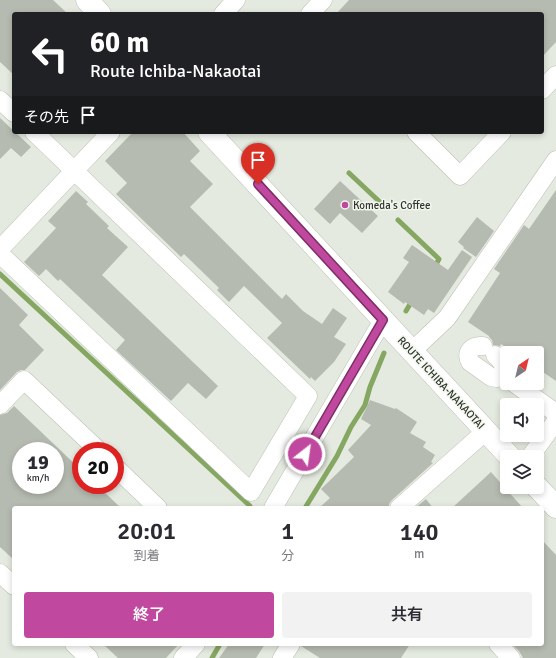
<!DOCTYPE html>
<html lang="ja">
<meta charset="utf-8">
<style>
:root{--surface:#fff;--page:#f2f2f3;--text:#2b2b33;--muted:#7c7c81;--accent:#c0499f}
body{margin:0;font-family:Signika,"Noto Sans JP",sans-serif;background:var(--page);color:var(--text);height:100vh;display:flex;flex-direction:column;font-size:15px;white-space:nowrap}
*{box-sizing:border-box;margin:0}
p{font-size:13px;color:var(--muted)}
.icon{flex:none;width:22px;height:22px;fill:none;stroke:currentColor;stroke-width:2;stroke-linecap:round;stroke-linejoin:round}
.map{position:relative;flex:1;overflow:hidden}
.sheet{position:absolute;left:12px;top:506px;width:532px;height:140px;display:flex;flex-direction:column;background:var(--surface);border-radius:4px;box-shadow:0 2px 6px #0003}
.sheet>*{flex:none}
.banner{position:absolute;left:12px;top:12px;width:532px;height:122px;border-radius:4px;box-shadow:0 2px 6px #0003;background:#202124;color:#fff;overflow:hidden}
.needle{width:26px;rotate:35deg}
.fabs{position:absolute;left:500px;top:346px;display:grid;gap:8px}
.fabs a{display:grid;place-items:center;width:44px;height:44px;border-radius:4px;background:var(--surface);box-shadow:0 2px 6px #0003;font-size:20px}
.speed{position:absolute;left:12px;top:442px;display:flex;gap:8px;font-size:20px;font-weight:700;text-align:center}
.speed>*{display:grid;place-content:center;width:52px;height:52px;border-radius:50%;background:var(--surface);box-shadow:0 2px 6px #0003;line-height:1}
.speed small{font-size:10px;font-weight:400}
.speed .limit{border:6px solid #d22;background:#fff;color:#111}
.pin{position:absolute;display:grid;place-items:center;width:34px;height:34px;color:#fff;margin:-41px -17px;border-radius:50% 50% 50% 0;rotate:-45deg;box-shadow:0 0 4px #0007}
.pin .icon{rotate:45deg}
.me{position:absolute;width:44px;margin:-22px;rotate:30deg;stroke-linejoin:round;filter:drop-shadow(0 0 3px #0008)}
.turn{display:flex;align-items:center;gap:14px;height:84px;padding:0 12px;font-size:18px}
.turn .icon{width:52px;height:52px;stroke-width:2.5}
.turn b{display:block;font-size:28px;line-height:34px}
.then{display:flex;align-items:center;height:38px;padding:0 12px;background:#0003;gap:8px;font-size:15px}
.eta{display:flex;justify-content:space-evenly;align-items:center;height:68px;text-align:center}
.eta b{font-size:24px;font-weight:600;line-height:28px}
.button{display:flex;gap:8px;margin-top:auto;padding:8px 12px}
.button a{flex:1;height:46px;border-radius:4px;background:var(--accent);color:#fff;font-size:16px;font-weight:600;line-height:46px;text-align:center}
.button a+a{background:var(--page);color:var(--text)}
.map>svg:first-child{display:block}
</style>
<div class="map">
<svg width="556" height="658" viewBox="0 0 556 658">
<rect width="100%" height="100%" fill="#e4eadf"/>
<g fill="none" stroke-linecap="round" stroke-linejoin="round">
<!-- stream -->
<path stroke="#85a762" stroke-width="5" d="M349,173L382,204
M398,220L439,259L434,268
M0,274L250,506
M406,311L413,299
M305,508L337,456L351,427L365,405L370,387L384,353
M212,658L220,644"/>
</g>
<!-- building -->
<path fill="#b6bbb1" fill-rule="evenodd" d="M0,0H53L68,14H14V75L0,62Z
M349,0H556V42L542,57V14H336Z
M0,118L31,147L21,157L11,148L0,159Z
M133,132H183L200,151L190,161L213,184L190,207L282,299L286,294L303,311L322,324L333,308L347,318L334,337L346,344L334,362L315,381L311,377L310,379L267,338L282,323L244,286L229,302L217,290L219,288L184,254L181,257L116,194L127,183L105,161Z
M340,181L378,216L362,233L340,213L330,224L314,209Z
M556,190V381L537,368V353H514L501,344L500,346L493,345L492,340L489,337V336L468,322L500,273L494,269L524,225L529,229Z
M76,191L88,202L86,204L109,226L107,228L128,247L102,275L218,386L206,399L188,383L171,401L116,350L125,340L60,279L58,281L46,269L39,276L24,262L56,228L48,221Z
M477,217L494,231L476,257L463,248L464,247L458,242Z
M412,245L448,270L462,250L472,257L434,313L428,309L424,315L405,302L404,304L388,292L409,262L403,258Z
M0,288L28,315L19,325L44,350L25,370H21L17,372L0,390Z
M370,400L395,409L396,408L417,422L410,433L426,442L423,447L435,455L431,462L433,463L392,500L389,504V508H319L330,498L321,489L354,457L348,450L371,425L361,419Z
M14,406L81,470V485H97L121,508H14V560L0,547V415L7,413ZM21,451H55V485H21Z
M491,472L523,508H452Z
M426,499L433,508H415Z
M542,540L556,555V658H523L519,651L512,644H542Z
M103,644H179L166,658H118Z
M229,644H265L256,658H219Z
M301,644H410L401,658H320L301,646Z"/>
<g fill="none" stroke-linecap="round" stroke-linejoin="round">
<!-- minor casing -->
<g stroke="#bbc1b6" stroke-width="19">
<path id="minor" d="M223,14L236,0
M310,14L323,0
M542,90L556,75
M0,100L14,113
M416,132L460,176L502,132
M0,249L111,132
M0,254L251,492L308,396L34,132
M483,346C472,345 465,352 470,362L491,377L497,378L503,375L507,378
M412,351L447,318L556,160
M495,355C501,360 506,366 503,375
M514,383L556,413
M0,405L24,380L99,451
M530,457L556,421
M115,467L158,508
M273,508L383,320
M399,508L486,431
M0,573L14,586
M74,644L89,658
M498,644L511,658
M183,658L196,644
M282,658L291,644"/>
</g>
<!-- major casing -->
<g stroke="#bbc1b6" stroke-width="23">
<path id="major" d="M87,0L100,14
M209,132L510,457
M537,487L556,507"/>
</g>
<!-- minor -->
<use href="#minor" stroke="#fff" stroke-width="18"/>
<!-- major -->
<use href="#major" stroke="#fff" stroke-width="22"/>
</g>
<g fill="none" stroke-linecap="round" stroke-linejoin="round">
<!-- route casing -->
<g stroke="#7d2f67" stroke-width="10">
<path id="route" d="M258,184L383,320L305,454"/>
</g>
<!-- route -->
<use href="#route" stroke="#c0499f" stroke-width="7"/>
</g>
<!-- markers -->
<circle fill="#c0499f" stroke="#f2f7ed" stroke-width="1.5" cx="345" cy="205" r="4"/>
<g text-anchor="middle" dominant-baseline="central" stroke-width="3" stroke-linejoin="round" paint-order="stroke">
<!-- poi labels -->
<g font-size="11" fill="#313430" stroke="#f2f7ed" text-anchor="start">
<text x="353" y="205">Komeda's Coffee</text>
</g>
<!-- street labels -->
<g font-size="11" fill="#313430" stroke="#f2f7ed">
<text transform="translate(441 383) rotate(47)">ROUTE ICHIBA-NAKAOTAI</text>
</g>
</g>
</svg>
<div class="fabs">
<a><svg class="needle" viewBox="-14 -14 28 28"><path d="M0-13l5 13h-10z" fill="#e53935"/><path d="M0 13l5-13h-10z" fill="#7c7c81"/></svg></a>
<a><svg class="icon" aria-label="sound" viewBox="0 0 24 24"><path d="M4 9h4l5-4v14l-5-4H4zM17 9q2 3 0 6"/></svg></a>
<a><svg class="icon" aria-label="layers" viewBox="0 0 24 24"><path d="M12 4l9 5-9 5-9-5zM3 14l9 5 9-5"/></svg></a>
</div>
<div class="speed"><div>19<small>km/h</small></div><div class="limit">20</div></div>
<div class="pin" style="left:258px;top:184px;background:#d93025"><svg class="icon" aria-label="arrive" viewBox="0 0 24 24"><path d="M6 21V4h12l-3 4 3 4H6"/></svg></div>
<svg class="me" style="left:305px;top:454px" viewBox="-20 -20 40 40"><circle r="17" fill="#c0499f" stroke="#fff" stroke-width="3"/><path d="M0-11L8 9 0 5-8 9z" fill="#fff"/></svg>
<div class="banner">
<div class="turn"><svg class="icon" aria-label="left" viewBox="0 0 24 24"><path d="M17 20v-9H6M10 6l-5 5 5 5"/></svg><div><b>60 m</b>Route Ichiba-Nakaotai</div></div>
<div class="then">その先<svg class="icon" aria-label="arrive" viewBox="0 0 24 24"><path d="M6 21V4h12l-3 4 3 4H6"/></svg></div>
</div>
<section class="sheet">
<div class="eta">
<div><b>20:01</b><p>到着</p></div>
<div><b>1</b><p>分</p></div>
<div><b>140</b><p>m</p></div>
</div>
<div class="button"><a>終了</a><a>共有</a></div>
</section>
</div>
